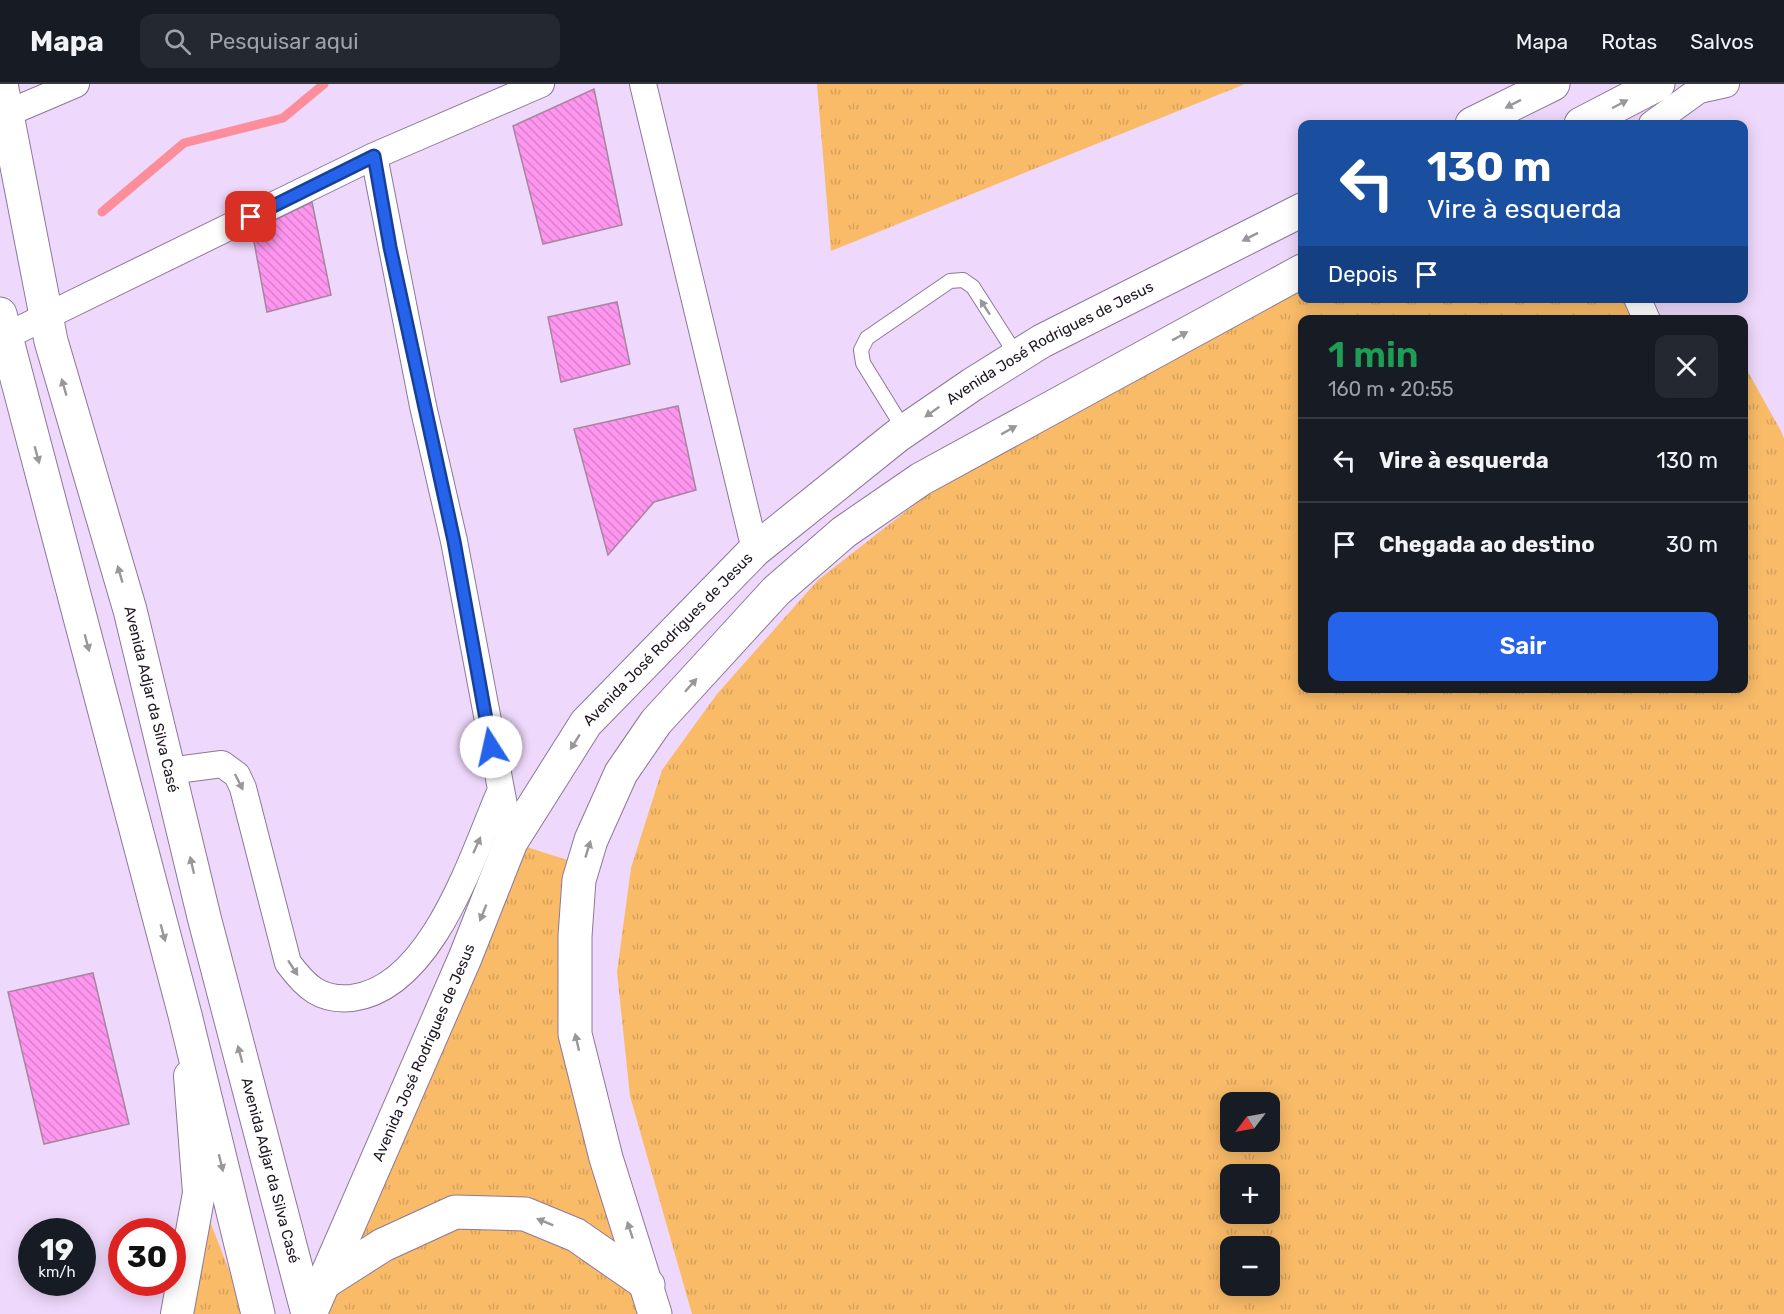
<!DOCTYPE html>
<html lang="pt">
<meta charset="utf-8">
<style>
:root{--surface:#171b24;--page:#242831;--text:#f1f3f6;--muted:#9ea1a6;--line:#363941;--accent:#2563eb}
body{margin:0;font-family:Rubik,sans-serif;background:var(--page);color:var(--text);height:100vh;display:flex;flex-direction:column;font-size:22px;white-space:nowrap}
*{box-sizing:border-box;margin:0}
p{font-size:20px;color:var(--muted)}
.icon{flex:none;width:33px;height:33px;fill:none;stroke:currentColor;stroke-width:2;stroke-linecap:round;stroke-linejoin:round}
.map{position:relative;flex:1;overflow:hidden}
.drawer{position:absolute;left:1298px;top:231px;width:450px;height:378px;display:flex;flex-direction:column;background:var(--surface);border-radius:12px;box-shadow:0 3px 15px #0003}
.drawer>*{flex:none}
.hud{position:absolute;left:1298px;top:36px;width:450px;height:183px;border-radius:12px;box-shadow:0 3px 15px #0003;background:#1a4fa0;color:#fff;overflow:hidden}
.needle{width:39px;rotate:238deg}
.controls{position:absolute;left:1220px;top:1008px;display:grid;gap:12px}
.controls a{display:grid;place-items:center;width:60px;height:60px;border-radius:12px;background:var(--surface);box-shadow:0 3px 15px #0003;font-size:30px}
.speed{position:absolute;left:18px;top:1134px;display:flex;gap:12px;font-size:30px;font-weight:700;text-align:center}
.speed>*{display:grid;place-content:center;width:78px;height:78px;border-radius:50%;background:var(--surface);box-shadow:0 3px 15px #0003;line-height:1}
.speed small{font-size:15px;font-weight:400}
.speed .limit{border:9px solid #d22;background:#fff;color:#111}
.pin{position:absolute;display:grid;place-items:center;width:51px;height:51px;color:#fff;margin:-26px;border-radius:12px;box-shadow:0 3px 9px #0006}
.me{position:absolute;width:66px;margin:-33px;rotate:350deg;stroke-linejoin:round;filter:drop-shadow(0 0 4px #0008)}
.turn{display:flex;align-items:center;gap:21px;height:126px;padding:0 30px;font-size:27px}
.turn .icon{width:78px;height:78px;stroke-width:2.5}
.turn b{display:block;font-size:42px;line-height:51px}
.then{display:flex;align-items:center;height:57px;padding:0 30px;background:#0003;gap:12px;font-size:22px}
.round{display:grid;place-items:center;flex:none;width:63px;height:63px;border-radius:12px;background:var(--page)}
.headline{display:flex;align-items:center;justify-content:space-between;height:102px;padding:0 30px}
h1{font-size:36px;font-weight:600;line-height:45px;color:#1e9e55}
.primary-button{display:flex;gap:12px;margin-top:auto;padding:12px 30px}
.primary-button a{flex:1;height:69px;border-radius:12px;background:var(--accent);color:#fff;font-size:24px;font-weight:600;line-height:69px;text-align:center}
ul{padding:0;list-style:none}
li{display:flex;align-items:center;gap:18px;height:84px;padding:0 30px;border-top:2px solid var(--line)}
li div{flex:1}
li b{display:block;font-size:22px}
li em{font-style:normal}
header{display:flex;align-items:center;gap:36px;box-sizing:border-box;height:84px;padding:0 30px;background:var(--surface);border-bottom:2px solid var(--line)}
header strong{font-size:28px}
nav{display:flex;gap:33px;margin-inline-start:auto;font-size:21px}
.search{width:420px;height:54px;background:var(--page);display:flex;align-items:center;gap:15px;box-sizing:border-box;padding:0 21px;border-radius:12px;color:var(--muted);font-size:22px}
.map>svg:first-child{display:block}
</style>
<header>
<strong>Mapa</strong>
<div class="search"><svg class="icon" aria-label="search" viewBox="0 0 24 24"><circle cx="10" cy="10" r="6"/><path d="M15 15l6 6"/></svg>Pesquisar aqui</div>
<nav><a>Mapa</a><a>Rotas</a><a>Salvos</a></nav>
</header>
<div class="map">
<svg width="1784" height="1230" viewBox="0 0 1784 1230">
<defs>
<pattern id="grass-tufts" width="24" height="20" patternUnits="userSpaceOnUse" patternTransform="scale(1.5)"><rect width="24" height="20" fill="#f9bb68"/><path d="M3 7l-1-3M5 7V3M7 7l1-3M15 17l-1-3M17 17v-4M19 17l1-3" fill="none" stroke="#d5a05a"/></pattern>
<pattern id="building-back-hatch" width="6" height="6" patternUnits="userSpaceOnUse" patternTransform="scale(1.5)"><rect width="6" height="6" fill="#fe95ee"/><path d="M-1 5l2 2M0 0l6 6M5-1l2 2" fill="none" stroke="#d980cc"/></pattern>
</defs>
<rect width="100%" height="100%" fill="#eed8fb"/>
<!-- grass -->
<path fill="url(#grass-tufts)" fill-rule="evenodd" d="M817,0H1245L831,167Z
M1302,207V214L1624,215L1634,235L1302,236V604H1743V279L1781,347L1784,355V1230H692L630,1012L617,888L631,784L662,686L717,610L818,496L937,403L1112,304ZM1230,1018H1269V1058H1230ZM1230,1090H1269V1130H1230ZM1230,1162H1269V1202H1230Z
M511,758L583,781L575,950L655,1230H320Z
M199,1109L246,1230H177Z"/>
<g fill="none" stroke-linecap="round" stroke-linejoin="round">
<!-- stream -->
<path stroke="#fc8e9b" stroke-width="9" d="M102,128L184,59L283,34L324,0"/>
</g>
<!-- building -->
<path fill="url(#building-back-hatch)" stroke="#a6869f" stroke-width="1.5" d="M594,5L622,141L543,160L513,42Z
M312,118L331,211L267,228L252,147Z
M617,218L630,280L561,298L548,233Z
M678,322L696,406L654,418L608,471L574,345Z
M93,889L129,1040L44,1060L8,908Z"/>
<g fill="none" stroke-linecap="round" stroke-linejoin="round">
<!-- service casing -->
<g stroke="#8c7897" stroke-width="16">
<path id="service" d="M905,347L863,279L861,266L867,254L950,197L963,196L973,203L1017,272"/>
</g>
<!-- minor casing -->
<g stroke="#8c7897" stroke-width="28">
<path id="minor" d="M643,0L755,466
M8,29L76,0
M1652,40L1699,6L1726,0
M1637,214L1647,236
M0,255L374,72
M169,687L222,680L237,691L243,704L288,879C306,903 320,917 352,914C432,904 472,773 500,708
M511,758L454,457L423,322L374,72L541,0"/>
</g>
<!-- tertiary casing -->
<g stroke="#8c7897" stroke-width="34">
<path id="tertiary" d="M177,1230L199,1109L190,992"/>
</g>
<!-- secondary casing -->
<g stroke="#8c7897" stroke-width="35">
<g id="secondary">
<path id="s1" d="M1,0L51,257L130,526L204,833L308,1230"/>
<path d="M0,230L185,931L258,1230"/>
</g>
</g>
<!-- primary casing -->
<g stroke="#8c7897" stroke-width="35">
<g id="primary">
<path d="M1472,40L1553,0"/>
<path d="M1581,40L1658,0"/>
<path d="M325,1198L383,1161L455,1128L525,1130L576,1151L648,1201"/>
<path id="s2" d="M310,1230L465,874L511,758L586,639L755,466L897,352L973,300L1042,257L1302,126"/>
<path d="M655,1230L606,1074L575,950V852L579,796L591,756L621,689L656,638L776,507L844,448L921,395L1302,187"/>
</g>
</g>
<!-- service -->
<use href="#service" stroke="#fff" stroke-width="14"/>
<!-- minor -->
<use href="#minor" stroke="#fff" stroke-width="26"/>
<!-- tertiary -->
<use href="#tertiary" stroke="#fff" stroke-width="32"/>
<!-- secondary -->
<use href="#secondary" stroke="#fff" stroke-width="33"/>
<!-- primary -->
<use href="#primary" stroke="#fff" stroke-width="33"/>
</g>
<!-- one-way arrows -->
<defs><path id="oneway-solid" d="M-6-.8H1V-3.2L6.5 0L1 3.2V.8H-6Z" transform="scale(1.5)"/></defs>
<g fill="#9a979c">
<use href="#oneway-solid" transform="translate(1513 20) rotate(153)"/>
<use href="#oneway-solid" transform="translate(1620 20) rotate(-28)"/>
<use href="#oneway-solid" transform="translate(1250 153) rotate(153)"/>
<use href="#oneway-solid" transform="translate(985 223) rotate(-123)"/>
<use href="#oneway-solid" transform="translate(1180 252) rotate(-29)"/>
<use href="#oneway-solid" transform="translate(64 303) rotate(-106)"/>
<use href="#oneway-solid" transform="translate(932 328) rotate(145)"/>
<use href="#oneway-solid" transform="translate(1009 346) rotate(-29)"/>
<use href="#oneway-solid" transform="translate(37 371) rotate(75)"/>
<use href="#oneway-solid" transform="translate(120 490) rotate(-106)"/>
<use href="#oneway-solid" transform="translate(87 559) rotate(75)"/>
<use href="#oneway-solid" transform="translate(691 601) rotate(-48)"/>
<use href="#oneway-solid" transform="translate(575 658) rotate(122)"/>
<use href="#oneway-solid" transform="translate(239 698) rotate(63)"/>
<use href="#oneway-solid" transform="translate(477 761) rotate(-66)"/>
<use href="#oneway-solid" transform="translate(588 765) rotate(-73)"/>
<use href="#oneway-solid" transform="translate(192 781) rotate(-103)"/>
<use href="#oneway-solid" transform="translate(483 829) rotate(112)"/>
<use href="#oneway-solid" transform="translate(163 849) rotate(75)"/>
<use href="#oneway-solid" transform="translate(293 884) rotate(57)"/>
<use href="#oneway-solid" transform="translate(577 958) rotate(-103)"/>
<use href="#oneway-solid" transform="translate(240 970) rotate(-105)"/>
<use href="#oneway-solid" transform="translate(221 1079) rotate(76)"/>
<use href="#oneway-solid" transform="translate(545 1138) rotate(-158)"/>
<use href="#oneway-solid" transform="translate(630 1146) rotate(-108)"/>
</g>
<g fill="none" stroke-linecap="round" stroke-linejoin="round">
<!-- route casing -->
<g stroke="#184099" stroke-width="15">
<path id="route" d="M251,133L374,72L390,163L454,457L491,663"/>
</g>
<!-- route -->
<use href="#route" stroke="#2563eb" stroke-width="10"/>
</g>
<g text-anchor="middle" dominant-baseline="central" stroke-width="5" stroke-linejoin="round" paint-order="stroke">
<!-- street labels -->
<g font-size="15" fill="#1f1723" stroke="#fff">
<text stroke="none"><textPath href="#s2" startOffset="1257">Avenida José Rodrigues de Jesus</textPath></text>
<text stroke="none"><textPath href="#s2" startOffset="771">Avenida José Rodrigues de Jesus</textPath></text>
<text stroke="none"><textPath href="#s1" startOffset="634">Avenida Adjar da Silva Casé</textPath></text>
<text stroke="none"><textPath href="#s2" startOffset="285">Avenida José Rodrigues de Jesus</textPath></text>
<text stroke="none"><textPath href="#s1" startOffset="1120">Avenida Adjar da Silva Casé</textPath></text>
</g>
</g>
</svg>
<div class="controls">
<a><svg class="needle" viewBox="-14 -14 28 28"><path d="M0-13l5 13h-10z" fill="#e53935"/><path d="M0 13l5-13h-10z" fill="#9ea1a6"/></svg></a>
<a>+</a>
<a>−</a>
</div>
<div class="speed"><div>19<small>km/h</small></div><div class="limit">30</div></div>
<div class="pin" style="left:251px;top:133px;background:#d93025"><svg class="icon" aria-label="arrive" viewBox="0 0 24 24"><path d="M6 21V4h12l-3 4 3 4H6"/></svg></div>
<svg class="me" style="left:491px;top:663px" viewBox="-20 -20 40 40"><circle r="19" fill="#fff"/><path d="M0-13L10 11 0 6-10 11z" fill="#2563eb"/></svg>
<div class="hud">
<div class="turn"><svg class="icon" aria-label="left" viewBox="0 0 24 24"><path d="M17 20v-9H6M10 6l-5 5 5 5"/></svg><div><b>130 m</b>Vire à esquerda</div></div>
<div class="then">Depois<svg class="icon" aria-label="arrive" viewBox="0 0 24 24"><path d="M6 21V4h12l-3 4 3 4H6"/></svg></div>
</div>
<section class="drawer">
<div class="headline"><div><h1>1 min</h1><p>160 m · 20:55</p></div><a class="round"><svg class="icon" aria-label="close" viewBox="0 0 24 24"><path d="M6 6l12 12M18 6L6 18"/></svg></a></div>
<ul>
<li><svg class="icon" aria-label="left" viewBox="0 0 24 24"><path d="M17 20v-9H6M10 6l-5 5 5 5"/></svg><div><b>Vire à esquerda</b></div><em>130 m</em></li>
<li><svg class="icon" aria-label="arrive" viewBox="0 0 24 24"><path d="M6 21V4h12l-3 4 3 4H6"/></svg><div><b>Chegada ao destino</b></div><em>30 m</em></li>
</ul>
<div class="primary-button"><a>Sair</a></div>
</section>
</div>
